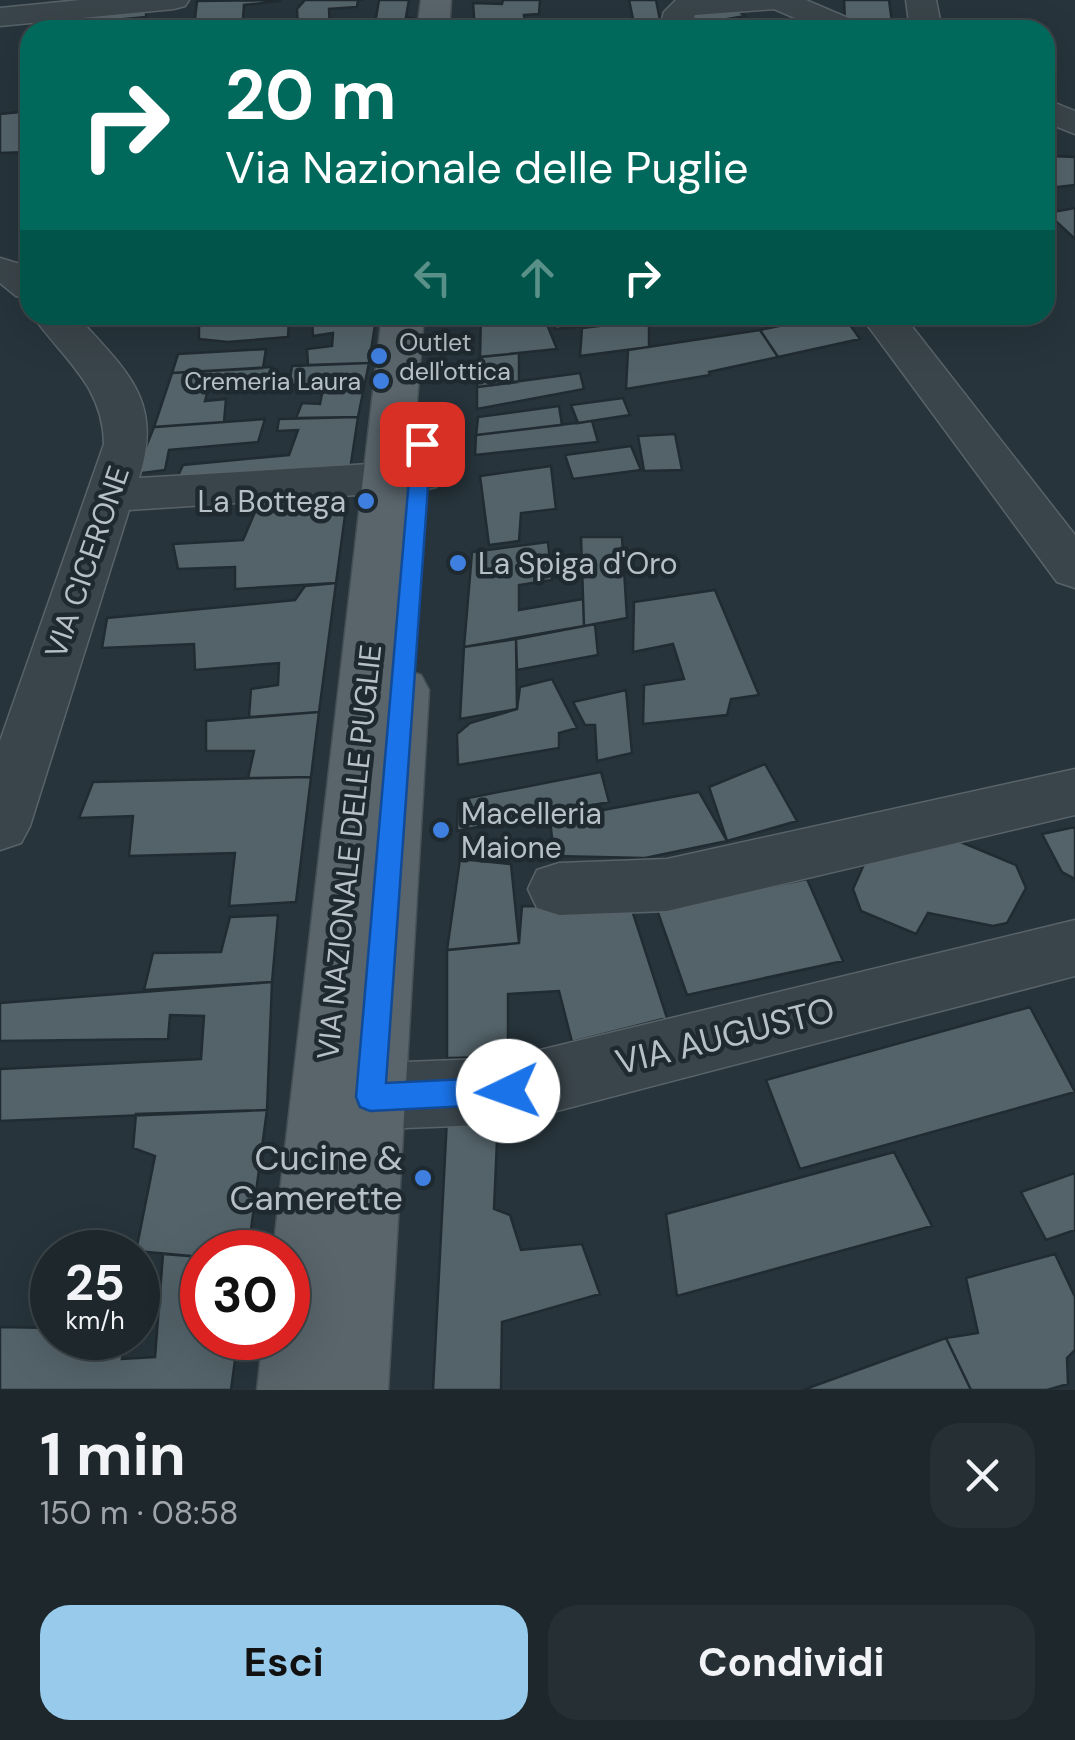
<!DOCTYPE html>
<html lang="it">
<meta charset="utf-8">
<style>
:root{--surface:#1d272c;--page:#252f34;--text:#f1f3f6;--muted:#a0a5a9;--line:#3b4448;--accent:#97caeb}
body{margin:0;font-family:"DM Sans",sans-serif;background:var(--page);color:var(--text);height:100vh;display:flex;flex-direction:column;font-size:38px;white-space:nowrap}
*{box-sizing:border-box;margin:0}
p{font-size:32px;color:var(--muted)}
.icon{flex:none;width:55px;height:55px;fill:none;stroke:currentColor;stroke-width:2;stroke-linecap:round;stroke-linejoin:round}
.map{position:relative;height:1390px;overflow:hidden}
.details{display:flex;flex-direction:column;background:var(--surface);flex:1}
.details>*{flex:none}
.banner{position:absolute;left:20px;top:20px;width:1035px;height:305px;border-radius:30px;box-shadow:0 10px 40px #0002,0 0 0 2px var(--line);background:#00695c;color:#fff;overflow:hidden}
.speed{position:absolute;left:30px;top:1230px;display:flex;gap:20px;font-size:50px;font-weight:700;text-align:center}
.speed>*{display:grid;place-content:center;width:130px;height:130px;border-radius:50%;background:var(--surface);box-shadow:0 10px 40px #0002,0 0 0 2px var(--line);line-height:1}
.speed small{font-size:25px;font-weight:400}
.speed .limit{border:15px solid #d22;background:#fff;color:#111}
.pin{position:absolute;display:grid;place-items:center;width:85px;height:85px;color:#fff;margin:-42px;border-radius:20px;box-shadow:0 5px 15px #0006}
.me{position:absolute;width:110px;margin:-55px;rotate:267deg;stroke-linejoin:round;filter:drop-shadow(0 0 8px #0008)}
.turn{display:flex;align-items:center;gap:35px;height:210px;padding:0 40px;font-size:45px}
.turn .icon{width:130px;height:130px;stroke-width:2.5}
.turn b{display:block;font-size:70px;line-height:85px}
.lanes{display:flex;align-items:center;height:95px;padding:0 40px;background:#0003;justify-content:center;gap:50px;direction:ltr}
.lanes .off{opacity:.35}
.round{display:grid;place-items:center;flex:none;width:105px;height:105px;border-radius:30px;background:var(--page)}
.headline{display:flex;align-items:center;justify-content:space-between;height:170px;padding:0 40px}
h1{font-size:60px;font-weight:700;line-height:75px}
.button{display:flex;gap:20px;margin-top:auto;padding:20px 40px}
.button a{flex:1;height:115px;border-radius:30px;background:var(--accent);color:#111;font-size:40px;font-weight:700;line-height:115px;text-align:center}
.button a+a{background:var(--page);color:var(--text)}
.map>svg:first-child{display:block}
</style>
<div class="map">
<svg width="1075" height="1390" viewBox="0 0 1075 1390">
<rect width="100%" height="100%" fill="#27343b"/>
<!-- building -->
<path fill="#54636a" stroke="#212c32" stroke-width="2.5" d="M305,0H363H358L357,7L329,9L330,30H298L297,9Z
M379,0H409L406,17L419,19V30H370L374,29Z
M503,0H540L539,14L524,15L525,30H475L473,3L502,4Z
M629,0H656L660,20L633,19Z
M844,0H889L892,22L845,21Z
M197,1L280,0V1L244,5L243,19L253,21V26L194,27Z
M734,7L745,16L711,22L705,30H682L692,14Z
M146,9V17L105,21V30H83L85,14Z
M524,21L664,22L665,30H525Z
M30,111V152L0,153V114Z
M1049,156L1075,157V185L1049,188L1045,183V157Z
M1075,208V239L1047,213Z
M193,315H283L282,321L190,324Z
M481,315L544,317L557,349L480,357Z
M554,315H685L555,329Z
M833,315H843L860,339L778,357L760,330Z
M312,319H376L369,363L308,365L307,349L332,346L333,333L313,336Z
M289,320L288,337L228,342L199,339V326Z
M649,320V347L580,356L582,328Z
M760,330L778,357L709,372L710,375L626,389L628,350Z
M266,349L263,368L172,373L178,354Z
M519,353V382L477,387L480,357Z
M369,363L358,417L296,418L302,403L320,404L324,383L289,385L292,366Z
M272,367L267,383L209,386L205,401L226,399L224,422L154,427L172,373Z
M580,373L584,389L477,409V387Z
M623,398L630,415L578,423L571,405Z
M559,406L562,425L476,435L478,417Z
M358,417L350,470L174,484L183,465L289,455L298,430L277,431L279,419Z
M265,419L258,442L169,450L165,470L135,474L154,427Z
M592,421L598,442L475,455L476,435Z
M675,434L682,470L644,471L638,436Z
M631,446L641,470L573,479L565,455Z
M551,466L556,509L521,513L519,541L489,545L480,476Z
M333,491L347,500L336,583L235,589V567L178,569L173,544L243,540L261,498Z
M581,537H622L627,618L584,626Z
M548,542L552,580L519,585V610L583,599L584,626L464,647L472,552Z
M336,583L319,712L249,717L251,689L278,685L279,663L195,670L194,644L102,648L107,618L295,600L305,586Z
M715,590L759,695L731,699L727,715L643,724L644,685L684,679L673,644L633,652L634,602Z
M595,624L598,655L517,670L516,639Z
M516,639L517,709L460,719L464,647Z
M552,679L577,728L559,733V748L458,765L457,734L470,723L517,709L520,687Z
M626,690L632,753L597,761L595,725H585L573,702Z
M319,712L311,777L248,778L254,751H206V721Z
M765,764L797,821L727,841L709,787Z
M601,772L609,802L457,831L458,800Z
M311,777L296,902L229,906L235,853L129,856L133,816L79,818L93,782Z
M699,792L727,841L645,858L554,856L550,820Z
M1075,827V879L1062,872L1042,834Z
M956,840L1016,865L1026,888L1007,923L993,926L928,913L916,934L861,911L853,889L869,853Z
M460,859L511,864L519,943L447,950Z
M807,879L843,961L687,995L657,910Z
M522,906L631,907L667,1018L572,1042L559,991L508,994V1057L447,1058V950L519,943Z
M278,915L272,982L144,990L153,953L221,952L230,917Z
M272,982L267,1110L0,1121V1069L201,1059L204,1016L170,1015L168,1039L0,1041V1003Z
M1030,1007L1075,1092L800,1169L766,1080Z
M267,1110L248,1252H202V1257L136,1251L155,1156L133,1148L136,1114Z
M447,1118H498L494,1209L510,1215L521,1250L582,1244L600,1294L502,1322L501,1390H433Z
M894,1152L932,1226L677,1296L666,1214Z
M1075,1173V1230L1046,1240L1021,1192Z
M163,1254L202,1257V1338H238L231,1390H0V1327L52,1328V1338H127L122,1359L155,1357Z
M1055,1254L1075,1297V1350L1067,1358L1068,1384L1047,1390H971L946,1338L978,1333L966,1278Z
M946,1338L971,1390H803Z"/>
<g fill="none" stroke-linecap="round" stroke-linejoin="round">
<!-- minor casing -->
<g stroke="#586369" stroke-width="3">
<path id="minor" d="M80,0H189L185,6L174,9L0,26V8Z
M676,0H806L860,23L865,30H823L774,9L695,15L691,30H659L664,12Z
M906,0H936L942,30H910Z
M1045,99L1075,111V134L1045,122Z
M0,258L30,267V299L16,296L0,283Z
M32,315H76C126,371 164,399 139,478L419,461L436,465L443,476L436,487L419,491L129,510L30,826L21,843L0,850V741L104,444C103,385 63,359 32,315Z
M860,315H903L1075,535V588L1057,582Z
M1075,769V815L667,911L559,915L537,908L528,889L537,870L559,863L667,859Z
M1075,920V976L507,1124L329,1131L304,1121L294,1098L304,1075L329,1065L507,1058Z"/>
</g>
<!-- major casing -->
<g stroke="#465157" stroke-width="3">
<path id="major" d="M421,0H451L449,30H417Z
M382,315H424L395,672L402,669L421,675L429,690L388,1390H257L263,1338H288V1252H273Z"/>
</g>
<!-- minor -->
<use href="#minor" fill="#3a454b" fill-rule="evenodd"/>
<!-- major -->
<use href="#major" fill="#59646b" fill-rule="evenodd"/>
</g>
<!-- route -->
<path fill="#1a73e8" stroke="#114b97" stroke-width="2.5" d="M422,438L431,444L386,1083L508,1077L518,1081L522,1091L518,1100L508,1104L370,1111L360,1107L356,1097L412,444Z"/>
<!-- markers -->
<g fill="#3f7fe0" stroke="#1f2a30" stroke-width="4">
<circle cx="379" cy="356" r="10"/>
<circle cx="381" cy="381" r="10"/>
<circle cx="366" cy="501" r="10"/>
<circle cx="458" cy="563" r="10"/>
<circle cx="441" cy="830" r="10"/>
<circle cx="423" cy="1178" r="10"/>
</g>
<g text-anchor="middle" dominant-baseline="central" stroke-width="9" stroke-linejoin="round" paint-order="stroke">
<!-- far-poi labels -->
<g font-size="25" fill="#b6c0c6" stroke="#1f2a30" text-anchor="start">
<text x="399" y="342">Outlet<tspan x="399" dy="29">dell'ottica</tspan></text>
<text x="361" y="381" text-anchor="end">Cremeria Laura</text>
</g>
<!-- poi labels -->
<g font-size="30" fill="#b6c0c6" stroke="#1f2a30" text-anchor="start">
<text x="346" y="501" text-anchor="end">La Bottega</text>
<text x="478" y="563">La Spiga d'Oro</text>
<text x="461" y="813">Macelleria<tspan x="461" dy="34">Maione</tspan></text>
</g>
<!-- street labels -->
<g font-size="30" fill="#b6c0c6" stroke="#1f2a30">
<text transform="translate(87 562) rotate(-71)">VIA CICERONE</text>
<text transform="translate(349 852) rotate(-84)">VIA NAZIONALE DELLE PUGLIE</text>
</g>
<!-- near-street labels -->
<g font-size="35" fill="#b6c0c6" stroke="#1f2a30">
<text transform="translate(725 1036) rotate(-14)">VIA AUGUSTO</text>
</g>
<!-- near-poi labels -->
<g font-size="35" fill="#b6c0c6" stroke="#1f2a30" text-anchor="end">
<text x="403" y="1158">Cucine &amp;<tspan x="403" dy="40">Camerette</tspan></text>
</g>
</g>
</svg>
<div class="speed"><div>25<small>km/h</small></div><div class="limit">30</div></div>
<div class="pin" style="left:422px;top:444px;background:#d93025"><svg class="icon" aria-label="arrive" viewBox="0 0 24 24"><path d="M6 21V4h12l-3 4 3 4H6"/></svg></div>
<svg class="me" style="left:508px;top:1091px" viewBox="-20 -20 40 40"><circle r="19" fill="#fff"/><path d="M0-13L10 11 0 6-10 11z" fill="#1a73e8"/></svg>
<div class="banner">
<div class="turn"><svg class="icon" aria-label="right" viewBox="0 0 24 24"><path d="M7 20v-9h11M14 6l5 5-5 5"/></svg><div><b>20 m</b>Via Nazionale delle Puglie</div></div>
<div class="lanes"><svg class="icon off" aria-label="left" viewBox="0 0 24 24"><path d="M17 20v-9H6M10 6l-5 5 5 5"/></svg><svg class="icon off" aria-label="ahead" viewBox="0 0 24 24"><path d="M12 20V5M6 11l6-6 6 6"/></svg><svg class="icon" aria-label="right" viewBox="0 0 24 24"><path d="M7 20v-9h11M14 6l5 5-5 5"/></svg></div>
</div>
</div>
<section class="details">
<div class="headline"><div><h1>1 min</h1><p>150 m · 08:58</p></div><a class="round"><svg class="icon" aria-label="close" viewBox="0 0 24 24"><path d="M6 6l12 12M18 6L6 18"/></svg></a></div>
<div class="button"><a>Esci</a><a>Condividi</a></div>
</section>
